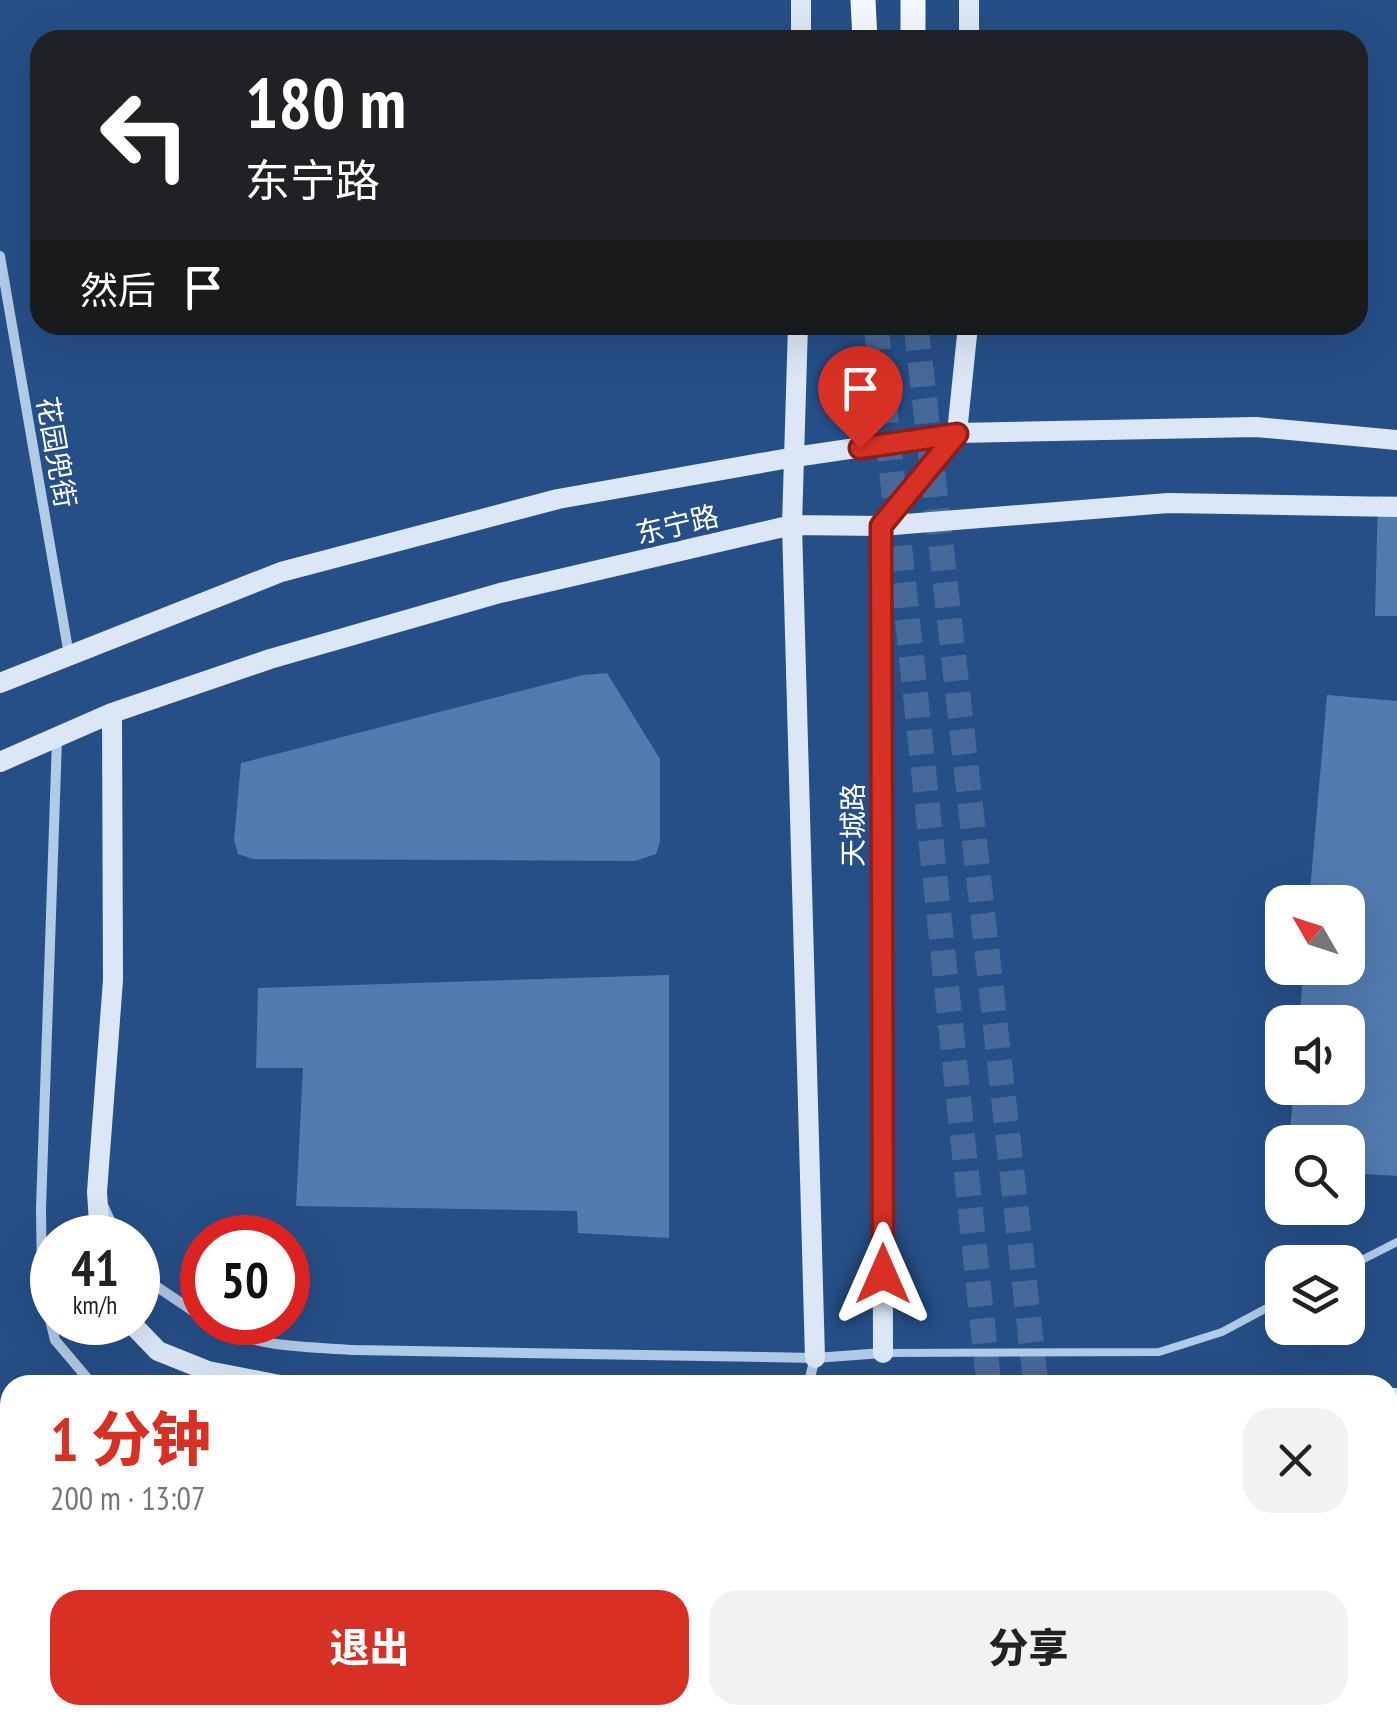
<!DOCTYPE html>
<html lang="zh">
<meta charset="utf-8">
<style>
:root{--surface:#fff;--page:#f2f2f2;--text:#222;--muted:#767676;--accent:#d93025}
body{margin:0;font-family:"PT Sans Narrow","Noto Sans SC",sans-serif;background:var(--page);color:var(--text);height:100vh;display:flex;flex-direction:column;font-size:38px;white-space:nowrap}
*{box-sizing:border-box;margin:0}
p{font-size:32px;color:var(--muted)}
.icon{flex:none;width:55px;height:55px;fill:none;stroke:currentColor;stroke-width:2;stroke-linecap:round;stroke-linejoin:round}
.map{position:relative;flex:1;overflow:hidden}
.sheet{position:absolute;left:0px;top:1375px;width:1398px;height:350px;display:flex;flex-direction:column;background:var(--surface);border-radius:30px 30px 0 0;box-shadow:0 10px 40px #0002}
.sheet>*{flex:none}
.top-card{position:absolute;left:30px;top:30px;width:1338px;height:305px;border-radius:30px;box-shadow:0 10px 40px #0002;background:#202124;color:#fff;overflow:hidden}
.needle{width:65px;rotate:309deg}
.buttons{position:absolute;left:1265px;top:885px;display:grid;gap:20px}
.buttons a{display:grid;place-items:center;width:100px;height:100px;border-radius:20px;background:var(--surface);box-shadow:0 10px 40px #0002;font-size:50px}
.speed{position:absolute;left:30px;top:1215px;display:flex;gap:20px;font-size:50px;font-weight:700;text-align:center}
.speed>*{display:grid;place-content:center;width:130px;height:130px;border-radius:50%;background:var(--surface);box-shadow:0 10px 40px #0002;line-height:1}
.speed small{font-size:25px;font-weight:400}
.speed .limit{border:15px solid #d22;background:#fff;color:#111}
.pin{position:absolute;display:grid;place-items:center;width:85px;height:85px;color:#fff;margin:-102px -42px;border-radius:50% 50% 50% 0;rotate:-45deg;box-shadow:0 0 10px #0007}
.pin .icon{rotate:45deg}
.me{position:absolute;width:110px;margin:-55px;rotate:0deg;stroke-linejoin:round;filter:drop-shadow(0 0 8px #0008)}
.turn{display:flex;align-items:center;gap:35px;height:210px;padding:0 50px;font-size:45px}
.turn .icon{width:130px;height:130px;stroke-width:2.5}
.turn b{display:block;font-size:70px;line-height:85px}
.then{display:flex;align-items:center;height:95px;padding:0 50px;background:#0003;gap:20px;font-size:38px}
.round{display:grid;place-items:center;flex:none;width:105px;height:105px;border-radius:30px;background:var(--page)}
.head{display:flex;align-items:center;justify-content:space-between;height:170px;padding:0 50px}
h1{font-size:60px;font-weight:800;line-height:75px;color:var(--accent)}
.cta{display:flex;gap:20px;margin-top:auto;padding:20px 50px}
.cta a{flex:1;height:115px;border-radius:30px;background:var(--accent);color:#fff;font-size:40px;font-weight:800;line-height:115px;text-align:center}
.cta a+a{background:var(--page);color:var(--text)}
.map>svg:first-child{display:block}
</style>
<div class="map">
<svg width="1397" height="1725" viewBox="0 0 1397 1725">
<rect width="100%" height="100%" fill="#264f87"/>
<!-- green -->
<path fill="#3a69a3" d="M10,1439V1715H208L209,1725H0V1443Z
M616,1715H721V1725H615Z"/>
<!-- building -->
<path fill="#527bb0" d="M1378,496H1397V616H1375Z
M607,673L660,759V842L656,854L635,861L253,859L238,854L234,840L241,763L583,675Z
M1327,695L1397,701V1176L1348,1173V1142H1289L1294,1088H1348V1022H1299L1304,968H1348V902H1309Z
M669,975V1238L578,1233L577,1211L296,1206L303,1068H256L258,988Z
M1388,1580L1397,1581V1725H1199L1200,1715H1388Z
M264,1715H376L374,1725H262Z
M454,1715H564L563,1725H452Z"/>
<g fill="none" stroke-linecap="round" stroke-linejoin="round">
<!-- primary-tunnel -->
<path stroke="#476999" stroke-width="25" stroke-dasharray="25 12" stroke-linecap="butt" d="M876,325L989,1385
M916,325L1036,1385
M1024,1715L1025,1725
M1073,1715L1074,1725"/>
<!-- lane -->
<path stroke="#b1cae8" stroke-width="8" d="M1348,1267L1397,1242
M883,1353L1159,1352L1222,1332L1282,1300
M0,1428L10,1425
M232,1715V1725
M760,1715L761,1720L769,1725
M405,1725L406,1715
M599,1725L600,1715
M952,1725L979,1724L978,1715"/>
<!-- street -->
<path stroke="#b1cae8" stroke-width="10" d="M0,256L69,655
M57,739L41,1208L42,1288L55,1340L93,1385
M104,1207L118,1238
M138,1274L202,1317
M211,1322C252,1348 309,1347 355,1350L815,1358L883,1353
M808,1385L815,1358"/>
<!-- secondary -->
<path stroke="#dbe7f7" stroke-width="20" d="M969,0V40
M801,40V0
M798,325L792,525L815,1358
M0,683L281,572L558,499L795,457L957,433L1256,427L1397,440
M0,762L112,713L270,659L500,593L792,525L881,526L1168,503L1397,507
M100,1238L97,1192L113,980L112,713
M130,1322L158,1351L208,1371L280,1385
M883,1353L881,526L957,433L968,325
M1388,1398H1397"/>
<!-- primary -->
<path stroke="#f4f8fe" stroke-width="25" d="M863,0L865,40
M913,0V40"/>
</g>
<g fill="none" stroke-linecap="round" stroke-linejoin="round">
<!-- route casing -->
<g stroke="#8d1f18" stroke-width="25">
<path id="route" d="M860,448L957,434L881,526L883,1274"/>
</g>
<!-- route -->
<use href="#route" stroke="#d93025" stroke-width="18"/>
</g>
<g text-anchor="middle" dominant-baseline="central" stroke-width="9" stroke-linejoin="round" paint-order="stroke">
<!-- street labels -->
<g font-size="28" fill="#fff" stroke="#264f87">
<text transform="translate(57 452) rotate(80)">花园兜街</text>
<text transform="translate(677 524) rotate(-13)">东宁路</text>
<text transform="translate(852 825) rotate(-90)">天城路</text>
</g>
</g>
</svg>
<div class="buttons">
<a><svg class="needle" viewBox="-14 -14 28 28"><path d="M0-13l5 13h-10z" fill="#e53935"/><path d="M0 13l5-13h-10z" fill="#767676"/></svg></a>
<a><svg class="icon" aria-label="sound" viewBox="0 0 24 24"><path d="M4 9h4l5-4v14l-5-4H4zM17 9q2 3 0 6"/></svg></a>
<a><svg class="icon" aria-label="search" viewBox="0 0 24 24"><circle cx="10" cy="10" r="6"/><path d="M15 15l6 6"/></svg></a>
<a><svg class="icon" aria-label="layers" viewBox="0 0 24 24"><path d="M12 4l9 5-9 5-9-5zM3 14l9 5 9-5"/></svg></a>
</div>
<div class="speed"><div>41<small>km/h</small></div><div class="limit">50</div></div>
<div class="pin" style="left:860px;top:448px;background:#d93025"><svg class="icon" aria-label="arrive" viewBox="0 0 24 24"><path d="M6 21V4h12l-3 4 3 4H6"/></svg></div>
<svg class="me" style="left:883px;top:1274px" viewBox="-20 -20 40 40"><path d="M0-17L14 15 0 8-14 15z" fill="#d93025" stroke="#fff" stroke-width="4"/></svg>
<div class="top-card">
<div class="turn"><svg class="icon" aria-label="left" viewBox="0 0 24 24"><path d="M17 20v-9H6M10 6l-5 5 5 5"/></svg><div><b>180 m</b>东宁路</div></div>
<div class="then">然后<svg class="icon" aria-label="arrive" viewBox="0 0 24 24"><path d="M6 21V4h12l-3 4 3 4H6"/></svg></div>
</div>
<section class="sheet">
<div class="head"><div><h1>1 分钟</h1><p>200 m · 13:07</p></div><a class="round"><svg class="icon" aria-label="close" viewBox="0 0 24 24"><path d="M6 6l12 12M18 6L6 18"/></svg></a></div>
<div class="cta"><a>退出</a><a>分享</a></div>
</section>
</div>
